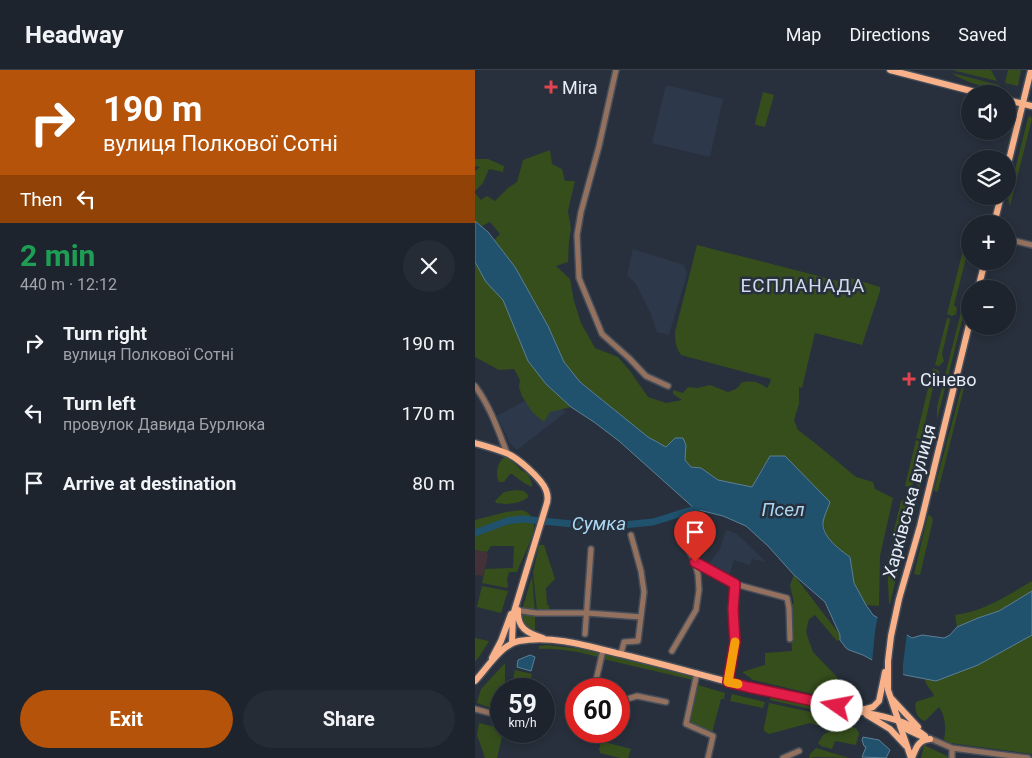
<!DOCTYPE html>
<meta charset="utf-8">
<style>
:root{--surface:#1d242d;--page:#252c35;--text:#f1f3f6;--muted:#a0a4aa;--line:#3b4149;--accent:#b45309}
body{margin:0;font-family:Roboto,sans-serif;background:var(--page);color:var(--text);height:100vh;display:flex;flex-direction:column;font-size:19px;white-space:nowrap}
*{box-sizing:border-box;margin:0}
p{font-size:16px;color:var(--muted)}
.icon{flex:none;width:28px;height:28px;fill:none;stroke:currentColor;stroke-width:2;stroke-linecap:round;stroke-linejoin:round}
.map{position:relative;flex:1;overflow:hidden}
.side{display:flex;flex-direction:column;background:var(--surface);width:475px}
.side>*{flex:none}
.banner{background:#b45309;color:#fff;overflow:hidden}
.controls{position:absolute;left:486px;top:15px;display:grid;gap:10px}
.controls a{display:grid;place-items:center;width:55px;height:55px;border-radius:50%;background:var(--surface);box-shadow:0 2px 8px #0003,0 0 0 1px var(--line);font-size:25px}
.speed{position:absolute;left:15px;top:608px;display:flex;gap:10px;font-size:25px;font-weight:700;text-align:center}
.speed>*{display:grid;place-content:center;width:65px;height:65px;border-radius:50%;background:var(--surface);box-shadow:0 2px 8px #0003,0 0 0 1px var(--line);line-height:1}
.speed small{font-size:12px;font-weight:400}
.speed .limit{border:8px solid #d22;background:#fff;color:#111}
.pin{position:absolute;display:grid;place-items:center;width:42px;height:42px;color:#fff;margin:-51px -21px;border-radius:50% 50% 50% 0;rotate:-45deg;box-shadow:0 0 5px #0007}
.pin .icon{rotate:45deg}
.me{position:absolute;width:55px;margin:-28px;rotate:282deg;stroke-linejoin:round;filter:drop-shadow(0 0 4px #0008)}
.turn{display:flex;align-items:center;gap:18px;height:105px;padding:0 20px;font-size:22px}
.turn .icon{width:65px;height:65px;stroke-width:2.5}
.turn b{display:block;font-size:35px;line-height:42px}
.then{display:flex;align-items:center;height:48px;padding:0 20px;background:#0003;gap:10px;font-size:19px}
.round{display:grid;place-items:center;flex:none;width:52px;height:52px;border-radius:26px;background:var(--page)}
.headline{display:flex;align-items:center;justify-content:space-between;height:85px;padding:0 20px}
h1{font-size:30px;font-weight:700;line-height:38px;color:#1e9e55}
.primary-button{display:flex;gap:10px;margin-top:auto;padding:10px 20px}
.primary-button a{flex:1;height:58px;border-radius:30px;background:var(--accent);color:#fff;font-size:20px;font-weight:700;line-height:58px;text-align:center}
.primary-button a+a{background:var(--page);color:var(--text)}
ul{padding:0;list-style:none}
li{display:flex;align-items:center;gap:15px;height:70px;padding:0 20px}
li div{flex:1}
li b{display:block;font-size:19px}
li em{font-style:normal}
header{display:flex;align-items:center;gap:30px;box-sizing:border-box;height:70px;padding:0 25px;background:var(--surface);border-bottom:1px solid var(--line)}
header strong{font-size:24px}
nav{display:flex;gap:28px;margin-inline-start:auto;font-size:18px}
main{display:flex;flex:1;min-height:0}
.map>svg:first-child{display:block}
</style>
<header>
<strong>Headway</strong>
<nav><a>Map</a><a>Directions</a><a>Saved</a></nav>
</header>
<main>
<section class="side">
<div class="banner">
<div class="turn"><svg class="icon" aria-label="right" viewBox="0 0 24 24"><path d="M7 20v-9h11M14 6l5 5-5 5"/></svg><div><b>190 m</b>вулиця Полкової Сотні</div></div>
<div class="then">Then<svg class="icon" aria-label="left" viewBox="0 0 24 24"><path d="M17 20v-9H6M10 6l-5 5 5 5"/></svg></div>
</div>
<div class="headline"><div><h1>2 min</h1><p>440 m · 12:12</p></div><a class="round"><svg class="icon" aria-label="close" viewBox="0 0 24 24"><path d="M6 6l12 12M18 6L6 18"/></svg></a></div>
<ul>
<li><svg class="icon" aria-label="right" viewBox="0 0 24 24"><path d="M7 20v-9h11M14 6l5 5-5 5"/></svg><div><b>Turn right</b><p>вулиця Полкової Сотні</p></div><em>190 m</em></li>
<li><svg class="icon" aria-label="left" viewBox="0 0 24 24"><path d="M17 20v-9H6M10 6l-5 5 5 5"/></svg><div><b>Turn left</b><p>провулок Давида Бурлюка</p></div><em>170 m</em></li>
<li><svg class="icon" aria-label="arrive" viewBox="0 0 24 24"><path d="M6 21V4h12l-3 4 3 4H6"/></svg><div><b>Arrive at destination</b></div><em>80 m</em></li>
</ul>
<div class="primary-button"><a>Exit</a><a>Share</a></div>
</section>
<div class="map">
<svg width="557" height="688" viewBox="0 0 557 688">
<rect width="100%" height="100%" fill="#27303c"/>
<!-- built -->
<path fill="#2d394a" d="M191,15L248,29L235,87L177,73Z
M158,179L209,195L212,204L194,265L182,262L176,244L161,214L152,205Z
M66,322L91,342L42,380L35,373L22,346Z
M251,460L262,464L291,492L277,489L275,495L259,490L254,507L244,503L233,495L245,479Z"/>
<!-- industrial -->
<path fill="#443037" d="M0,480L12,482L13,486L8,506L0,505Z"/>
<!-- green -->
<path fill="#364e1c" d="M477,0H516L522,11Z
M533,0H546L543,16L530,13Z
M477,3L524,15L523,20C507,16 491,13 477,3Z
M288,22L299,25L290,57L281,55L280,53Z
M555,46L557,49L535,136L533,128L553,48Z
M75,80L77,94L87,99L90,111H100L93,141L96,159L94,171L93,192L81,196L95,209L99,231L106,253L120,278L143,287L155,301L173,327L191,333L207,330L198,324V320L208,323L213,317L223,318L235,315L253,322C259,320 263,319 266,313C276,310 284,312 292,318L295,313L296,309L206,285C201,278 200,271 200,262L222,175L367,212L369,206L405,217V221L387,275L340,263L327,318L324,317V334L319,350L323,360L340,373L381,407L398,412L400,419L418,428L405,486L404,536L391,535L379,513L375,487L362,478L352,467L348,452L295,386L286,400L277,417L243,410L226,398L216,397L210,390L211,375L200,368L191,377L173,367L105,312L89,292L73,256L40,197L19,170L25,164L15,152L7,156L0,151V123L6,130L12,126L20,131L33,118L42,112L48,90Z
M0,89H13L29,96L28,102L14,99L8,113L0,121V101L5,97L0,96Z
M489,176L495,178V186L491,188L479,235L482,238L481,244L477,246L472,244Z
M0,192L5,202L28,230L53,291L71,314L96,337L75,342L69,352L58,343L47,326L44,317L45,310L39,299L24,300L0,287Z
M487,238L490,239L462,350V337Z
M472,248H474L475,250L467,284L469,291L464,296L460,295Z
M458,298L464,301C466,306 464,310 459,313L450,353L453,358L451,367C447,369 445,369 441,368Z
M492,306L463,421L461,422L459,420L488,312Z
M458,353V365L445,416L444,417L442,415Z
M441,370L446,372L448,376L438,414L434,417L430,416Z
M30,387L37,391L46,400L53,404L57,413V417L49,413L37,404H35L29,412H24C20,405 22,391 30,387Z
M41,420L49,421L54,426C47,434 31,435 21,433L20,431L29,422Z
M433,428H437L428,466L426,469H421L419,467L418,464L426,431Z
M47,440C54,442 59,448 59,455C60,465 46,491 42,502H34L32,510L33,515L32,518L7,513L10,499L38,498L39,476H16L12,482L0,480V450L31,442Z
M453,445L456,446L458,450L445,505L439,504Z
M417,472L429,474L415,534H414L412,493Z
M64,475H69L80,509L71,518L72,535H74V542L62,541L58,502Z
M319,505L365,565V570L362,571L340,545L334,549L331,562L338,582L362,607L363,630L278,610L267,602L290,595V583L317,581L314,537L319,533L315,515Z
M57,506L60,542L47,540Z
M557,511V521L524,541L503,548L482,557L480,545C509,541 532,526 557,511Z
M7,516L33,521L26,543L2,537Z
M47,541L60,543V561C51,557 44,552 47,541Z
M557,565V684L475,673L469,670C471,659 471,647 464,637L450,651C442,650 439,639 441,632L459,626C457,619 450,617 450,608L461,611L503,595Z
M0,568L14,571L6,584L0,592Z
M72,575L106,579L123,583V587C104,582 84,578 64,579V576Z
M129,584L217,606L218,610L128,589Z
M30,593V611L28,619H26V626L24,633L26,634L25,638L21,640L2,633L6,619Z
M40,600L57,604L55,613L38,609Z
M223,615L250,623L249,629H246L237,663L226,659L215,651Z
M257,624L290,632L288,638L255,631Z
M296,626L354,640L353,643L295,630Z
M294,633L350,645L348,657L335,653L294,664L289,661V657Z
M352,645L372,652L350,661Z
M4,653L25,658L24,664L27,667L22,688H10L2,665Z
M370,655L381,658L384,663L381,675L360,671L357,679L346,676L343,673L349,664Z
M126,671L156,679L153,688H145L125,683V681L124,680Z
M449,675L474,687V688H446Z
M341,678L374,688H377L341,687L334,688L335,684Z"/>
<!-- water -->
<path fill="#20516d" stroke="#5c8096" d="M0,151L13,162L40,197L73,256L89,292L105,312L173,367L191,377L200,368H208L211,375L210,390L216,397L226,398L243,410L277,417L295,386H310L355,432C353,438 349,446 348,452C347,467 364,479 375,487L379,513L391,535L398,545L437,568L447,565L469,568L475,565L482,557L503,548L524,541L557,521V565L503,595L461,611L430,605L399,591L388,585L374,580L371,578L365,570V565L350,532L319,505L293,476L271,456L248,446L220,439L144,371L119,352L96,337L71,314L53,291L28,230L11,212L0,192Z
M55,585L60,587L56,601L42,597L43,590Z
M388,667L404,670L415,680L411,688L387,687L391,677L389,676L387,670Z"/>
<!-- pier -->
<path fill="#27303c" d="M403,545L432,563L428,594V607L397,593L400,562Z"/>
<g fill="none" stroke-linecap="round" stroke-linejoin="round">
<!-- river -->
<path stroke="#20516d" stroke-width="7" d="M0,463L32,451L47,449L128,457L178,452L220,439L226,435"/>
<!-- minor casing -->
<g stroke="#464e5a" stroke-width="8">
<path id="minor" d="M141,0L124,76L106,142L102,165L104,208L127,264L154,288L171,306L193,316
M532,169L557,175
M0,316C15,336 23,360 32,383
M220,492L260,514L312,528L314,538L315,569
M40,540L61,543H112L166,547
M110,564L116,479
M197,581L221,540L224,520L223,505L220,492L214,480
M146,584L149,572L163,571L169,522L166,501L156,465
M222,603L211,654L238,666L233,688
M253,611L260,572L258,539L260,514
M119,619L128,580
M144,630H149L162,626L191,632
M0,639L26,646
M454,668L477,678L553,688
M308,688L324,681
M477,688V678"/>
</g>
<!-- major casing -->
<g stroke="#464e5a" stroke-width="9">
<path id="major" d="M415,0L508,24
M532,30L557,36
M532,98L556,0
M519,154L526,126
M503,219L510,191
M0,373C10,376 21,379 31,383C42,387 67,409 71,420C73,425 73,431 71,436L38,545L37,573
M43,540C42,558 52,563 68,568
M17,588L26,571L36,544
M0,611C12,598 27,574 44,571C76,565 110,575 141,583C185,593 229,606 273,617C311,626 350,632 388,642C400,645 413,647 424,651C435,654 442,660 450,666
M416,628L443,657
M387,640L398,637L404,631L410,602
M392,645L415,659L431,676
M425,653L433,660L446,666
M436,688L413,620V591L416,566L424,529L445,456L495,251
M437,688C441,678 443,670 455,669"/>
</g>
<!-- minor -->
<use href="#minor" stroke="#94715e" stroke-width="5"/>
<!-- major -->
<use href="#major" stroke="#f8b189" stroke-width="6"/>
</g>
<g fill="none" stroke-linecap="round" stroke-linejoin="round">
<!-- route casing -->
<g stroke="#92132f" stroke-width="12">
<path id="route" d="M220,492L260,514L258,539L260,572L253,612L273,617L362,636"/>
</g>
<!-- route -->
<use href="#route" stroke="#e11d48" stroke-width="9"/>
<!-- slow -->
<path stroke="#f59e0b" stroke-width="9" d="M260,572L253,612L263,614"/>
</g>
<!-- markers -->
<g fill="#e0444e" stroke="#27303c" stroke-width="2">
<path d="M73.5 9.5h5v5h5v5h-5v5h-5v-5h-5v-5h5z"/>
<path d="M431.5 301.5h5v5h5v5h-5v5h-5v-5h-5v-5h5z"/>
</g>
<g text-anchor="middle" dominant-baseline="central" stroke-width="5" stroke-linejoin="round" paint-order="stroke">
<!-- poi labels -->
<g font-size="18" fill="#e7edf5" stroke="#27303c" text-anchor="start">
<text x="87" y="17">Mira</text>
<text x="445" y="309">Сінево</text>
</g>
<!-- street labels -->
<g font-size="18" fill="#e7edf5" stroke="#27303c">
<text transform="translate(434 431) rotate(-75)">Харківська вулиця</text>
</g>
<!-- neighbourhood labels -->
<g font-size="19" letter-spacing="1" fill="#cfdaea" stroke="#27303c">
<text x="328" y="215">ЕСПЛАНАДА</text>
</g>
<!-- water labels -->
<g font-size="19" font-style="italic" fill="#acd7f3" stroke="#27303c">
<text x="308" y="439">Псел</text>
<text x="124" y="453">Сумка</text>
</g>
</g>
</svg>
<div class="controls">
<a><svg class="icon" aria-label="sound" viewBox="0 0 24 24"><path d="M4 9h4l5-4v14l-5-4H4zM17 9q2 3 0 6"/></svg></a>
<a><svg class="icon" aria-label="layers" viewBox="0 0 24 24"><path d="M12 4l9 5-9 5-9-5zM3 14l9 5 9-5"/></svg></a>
<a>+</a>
<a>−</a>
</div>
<div class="speed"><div>59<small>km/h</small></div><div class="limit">60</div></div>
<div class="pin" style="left:220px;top:492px;background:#d93025"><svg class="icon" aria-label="arrive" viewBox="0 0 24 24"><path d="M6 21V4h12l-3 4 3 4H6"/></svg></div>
<svg class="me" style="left:362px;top:636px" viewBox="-20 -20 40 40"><circle r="19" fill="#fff"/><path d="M0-13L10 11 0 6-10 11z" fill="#e11d48"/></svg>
</div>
</main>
